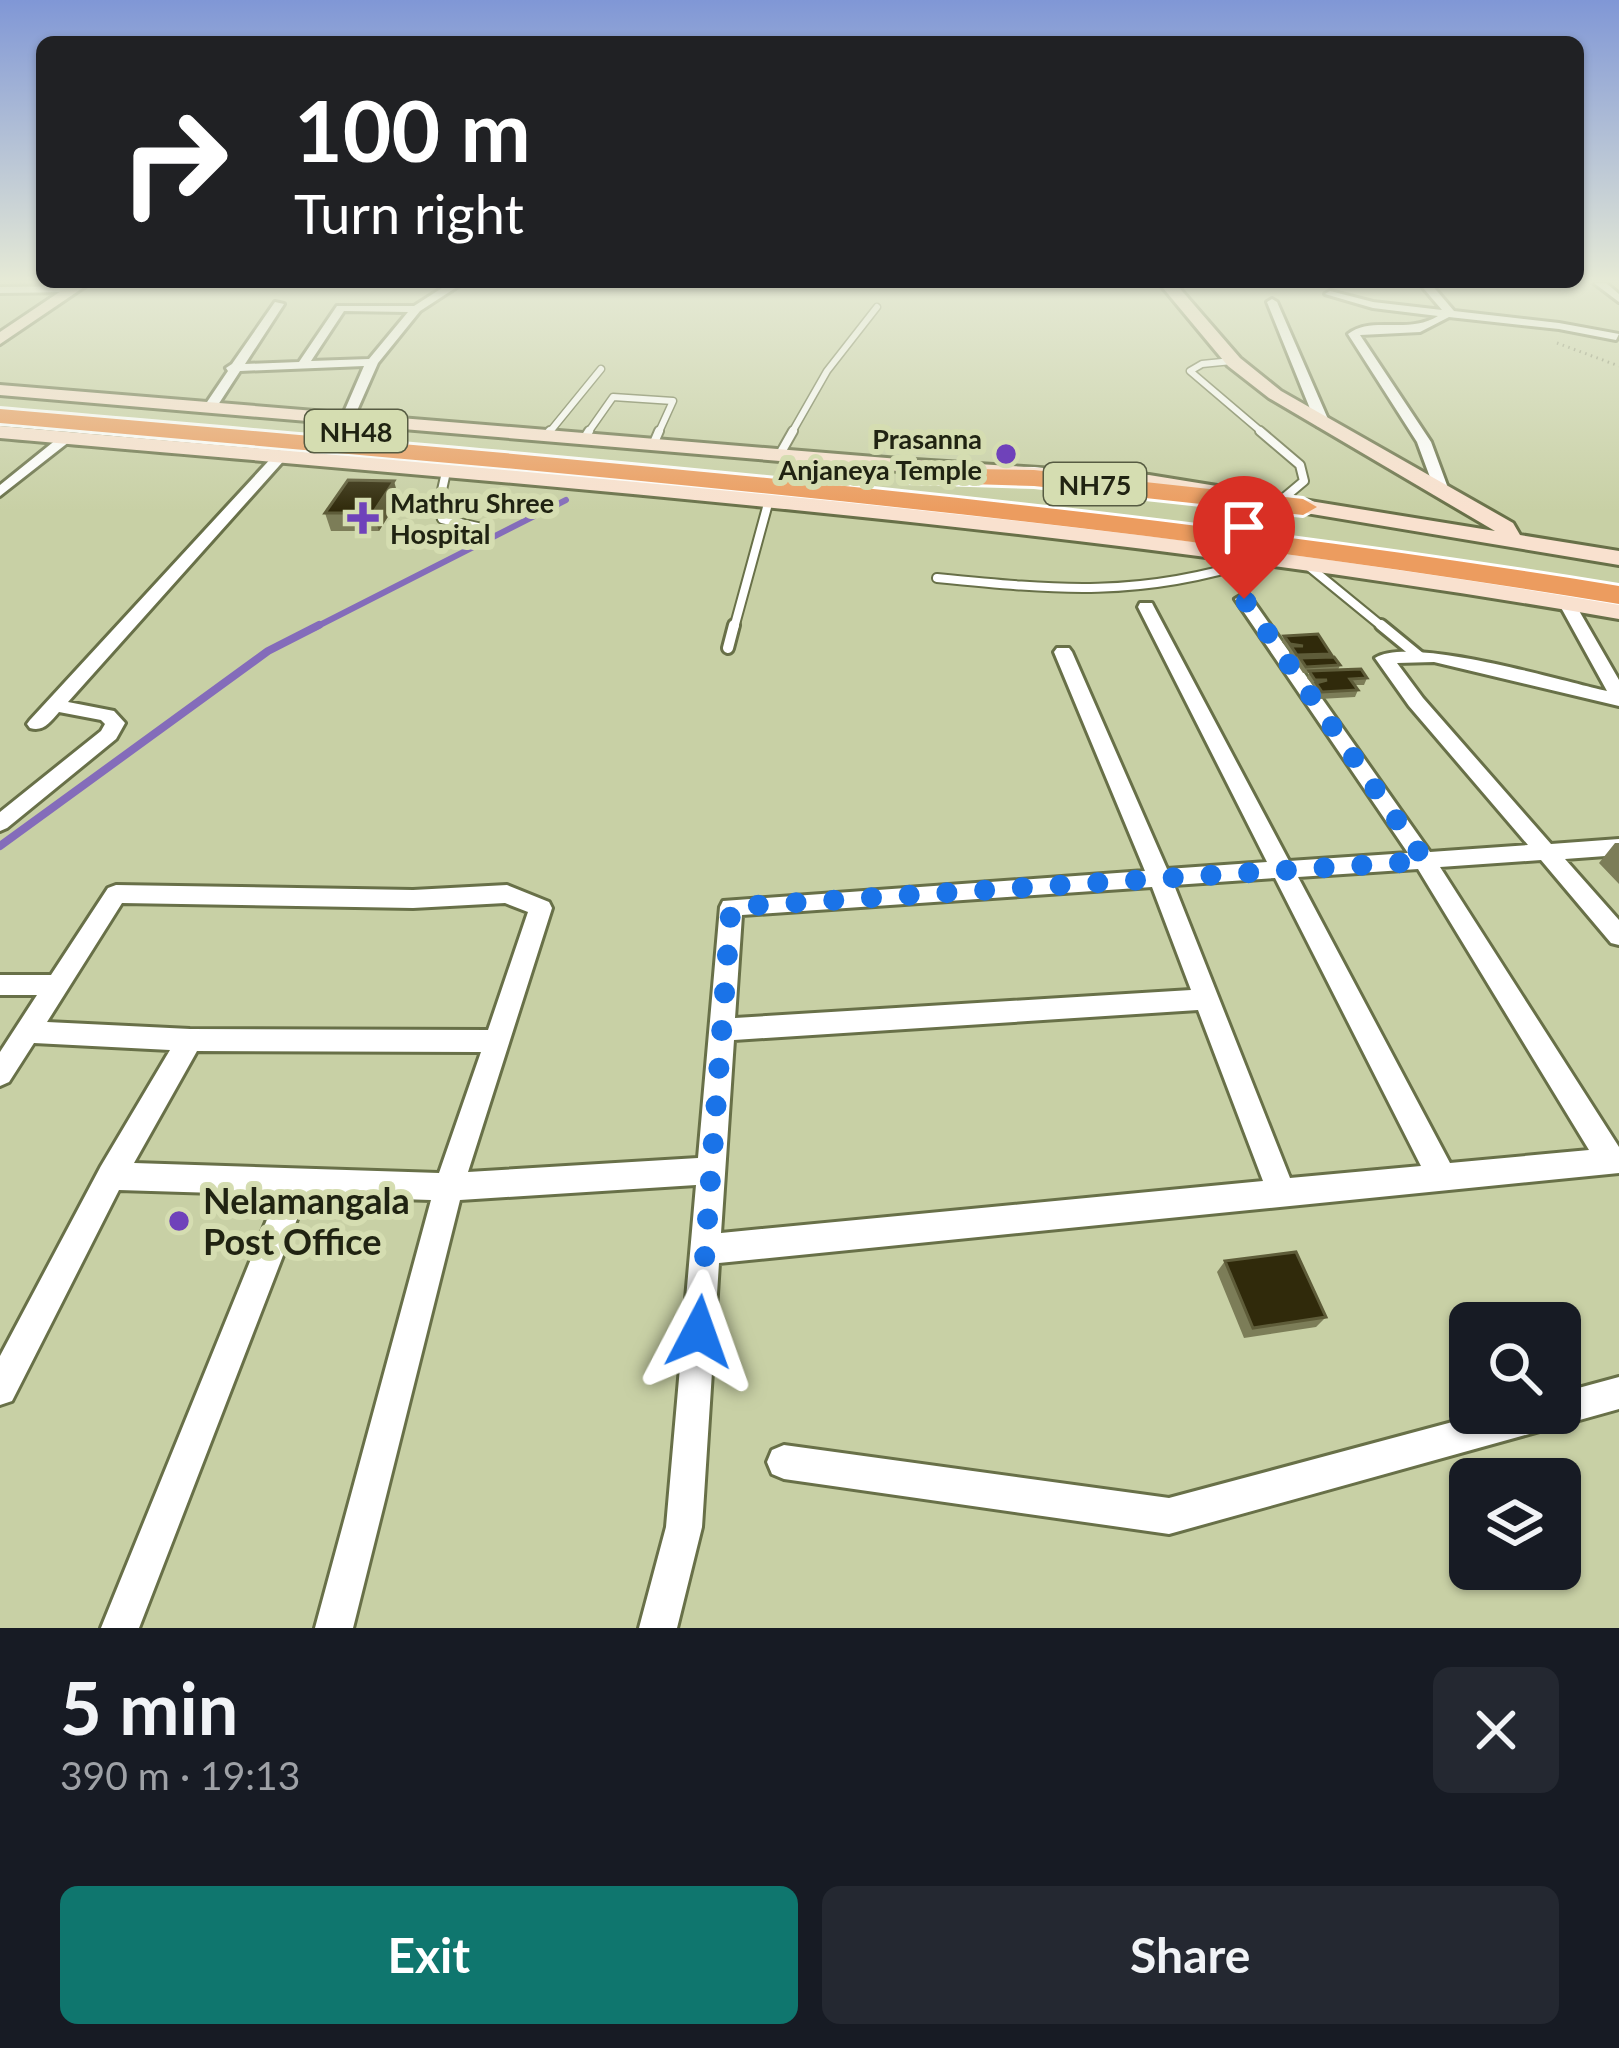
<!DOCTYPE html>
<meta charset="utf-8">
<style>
:root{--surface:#171b24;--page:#242831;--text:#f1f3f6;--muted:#9ea1a6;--accent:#0f766e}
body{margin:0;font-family:Lato,sans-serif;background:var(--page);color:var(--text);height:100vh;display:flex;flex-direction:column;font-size:45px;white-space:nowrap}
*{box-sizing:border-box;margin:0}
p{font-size:39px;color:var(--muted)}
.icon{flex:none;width:66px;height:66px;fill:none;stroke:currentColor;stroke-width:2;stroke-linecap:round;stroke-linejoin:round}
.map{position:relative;height:1628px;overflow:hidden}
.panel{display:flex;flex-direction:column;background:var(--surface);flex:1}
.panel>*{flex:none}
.guide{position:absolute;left:36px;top:36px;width:1548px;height:252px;border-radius:18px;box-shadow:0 3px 9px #0004;background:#202124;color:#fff;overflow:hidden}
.buttons{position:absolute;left:1449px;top:1302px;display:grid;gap:24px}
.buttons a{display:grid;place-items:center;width:132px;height:132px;border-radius:18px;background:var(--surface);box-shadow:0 3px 9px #0004;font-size:60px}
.pin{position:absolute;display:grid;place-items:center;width:102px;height:102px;color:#fff;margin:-123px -51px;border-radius:50% 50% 50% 0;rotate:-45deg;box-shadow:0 0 12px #0007}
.pin .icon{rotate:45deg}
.me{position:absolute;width:132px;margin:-66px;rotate:4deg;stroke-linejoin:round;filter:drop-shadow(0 0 9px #0008)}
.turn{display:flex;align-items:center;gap:42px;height:252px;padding:0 60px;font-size:54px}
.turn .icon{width:156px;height:156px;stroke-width:2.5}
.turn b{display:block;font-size:84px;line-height:102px}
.round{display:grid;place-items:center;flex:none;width:126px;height:126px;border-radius:18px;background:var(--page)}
.headline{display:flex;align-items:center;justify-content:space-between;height:204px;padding:0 60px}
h1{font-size:72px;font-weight:700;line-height:90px}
.action{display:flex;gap:24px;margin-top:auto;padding:24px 60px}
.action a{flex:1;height:138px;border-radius:18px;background:var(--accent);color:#fff;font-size:48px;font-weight:700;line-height:138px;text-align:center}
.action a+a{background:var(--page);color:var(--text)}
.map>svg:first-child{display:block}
</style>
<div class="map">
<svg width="1619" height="1628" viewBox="0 0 1619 1628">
<rect width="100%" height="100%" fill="#c8d0a5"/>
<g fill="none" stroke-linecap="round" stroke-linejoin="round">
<!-- stream-far1 -->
<path stroke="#846cba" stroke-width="6" d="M314,628L566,500"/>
<!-- stream -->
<path stroke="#846cba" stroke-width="8" d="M0,846L268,651L319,625"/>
<!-- lane-far2 casing -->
<g stroke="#687048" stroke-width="9">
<path id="lane-far2" d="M1232,361L1202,364L1190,371L1264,434
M548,434L601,369
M587,434L613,397L673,401L658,434
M791,434L827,371L877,307"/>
</g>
<!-- lane-far1 casing -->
<g stroke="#687048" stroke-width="12">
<path id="lane-far1" d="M1260,431L1300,465L1304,481L1279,502
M546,436L550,431
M584,439L589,431
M653,445L659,431
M780,454L793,431
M446,472L438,508L442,519L482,528
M1307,565L1384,628
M937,578C1057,590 1140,598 1257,560
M734,628L769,500"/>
</g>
<!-- lane casing -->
<g stroke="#687048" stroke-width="16">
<path id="lane" d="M1381,625L1420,657
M728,648L734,625"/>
</g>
<!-- street casing -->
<g stroke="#687048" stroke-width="6">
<path id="street" d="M450,283H463L420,311L378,363L352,422L341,419L364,366L240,371L214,411L203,408L228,371L226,368L232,364L275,302L284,304L245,364L299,362L337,306H414ZM344,311L408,312L369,359L311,361Z
M1419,283H1430L1454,311L1559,323L1619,334L1616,340L1559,329L1449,317L1420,332L1360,335L1431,442L1448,488L1441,492L1434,488L1417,442L1348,334C1372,315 1407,335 1438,316L1373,308L1325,294L1330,291L1373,302L1442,310Z
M1594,283H1606L1619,294V302Z
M0,287L74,286L79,289L74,292L0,293Z
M1272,299L1277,302L1331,426L1329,429L1317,426L1267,302Z
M62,435L74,438L0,496V485Z
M275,454L287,457L68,702L114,711L125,723L116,739L7,828L0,831V812L101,731L105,724L101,720L59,712C50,722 44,732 30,728L27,724L30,720Z
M1243,594L1249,595L1430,852L1528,845L1409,706L1375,658C1409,635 1562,681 1607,691L1558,602L1566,597L1574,602L1619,680V706L1434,662L1397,663L1423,698L1551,844L1619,839V855L1565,859L1619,920V945L1611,943L1541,860L1440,867L1619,1147V1173L719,1263L702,1527L677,1628H639L666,1527L696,1185L460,1200L353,1628H315L431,1200L306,1196L139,1628H101L277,1195L119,1190L12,1401L0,1405V1356L101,1166L170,1050L34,1043L9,1082L0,1086V1052L37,995H0V975H51L108,888L116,885L413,890L507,885L549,902L552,908L468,1172L698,1158L720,907L723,901L1145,871L1054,652L1057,648H1069L1072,652L1167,869L1267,862L1138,607L1140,603H1152L1154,607L1289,861L1408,853L1235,599ZM1418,869L1589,1150L1450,1163L1298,877ZM1275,878L1421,1166L1290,1178L1174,885ZM1152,887L1191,990L735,1018L742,915ZM122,903L413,908L505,903L528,912L488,1030L190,1029L47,1022ZM1198,1010L1263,1181L721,1233L734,1040ZM197,1051L481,1052L439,1173L134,1163Z
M1619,1377V1409L1169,1534L784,1479L772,1474L767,1462L772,1450L784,1445L1169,1498L1486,1413H1560V1393Z"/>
</g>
<!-- secondary casing -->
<g stroke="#687048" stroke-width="6">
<path id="secondary" d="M73,283H90L0,344V332Z
M1159,283H1175L1240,358L1281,391L1513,523L1520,535L1619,551V565L1149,487L899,471L0,395V385L899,459L1149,475L1495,531L1269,398L1228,366Z
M0,426C541,474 1083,513 1619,605V619C1083,526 541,486 0,438Z"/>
</g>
<!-- highway casing -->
<g stroke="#fff" stroke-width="6">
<path id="highway" d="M0,409C541,456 1082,499 1619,586V604C1082,515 542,471 0,423Z
M915,468L1034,470L1303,499L1317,507L1303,515L1034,486L906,482L902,476L906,470Z"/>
</g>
<!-- path -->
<path stroke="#7a7f60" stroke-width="3" stroke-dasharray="1.5 4.5" stroke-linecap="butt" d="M1557,343L1619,366"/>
<!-- lane-far2 -->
<use href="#lane-far2" stroke="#fff" stroke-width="6"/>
<!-- lane-far1 -->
<use href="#lane-far1" stroke="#fff" stroke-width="8"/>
<!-- lane -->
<use href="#lane" stroke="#fff" stroke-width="10"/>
<!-- street -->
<use href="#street" fill="#fff" fill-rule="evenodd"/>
<!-- secondary -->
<use href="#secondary" fill="#f9e1cf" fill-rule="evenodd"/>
<!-- highway -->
<use href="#highway" fill="#ec9c5f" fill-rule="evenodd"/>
</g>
<!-- wall -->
<path fill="#7c7d58" d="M399,499L379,531H331L325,513Z
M1284,636L1331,654L1330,657L1340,665L1338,670L1367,678L1364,685H1354L1358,690L1355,697L1320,699L1313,689L1314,686L1307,678L1309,673H1303L1297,664L1299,661H1294L1289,653L1290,651L1282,642Z
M1615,843H1619V884L1599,863Z
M1225,1261L1326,1317L1316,1327L1244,1338L1217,1272Z"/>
<!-- shaded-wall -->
<path fill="#5e5c39" d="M394,481L399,499L379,531L373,513Z"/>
<!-- building -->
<path fill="#302a0b" stroke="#5e5c39" stroke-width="3" d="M348,480L394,481L373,513H325Z
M1318,634L1331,654L1297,655L1291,646H1303L1290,644L1284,636Z
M1334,657L1340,665L1306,667L1300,658Z
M1361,669L1367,678L1350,679L1358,690L1322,692L1316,683L1327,680H1315L1309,671Z
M1296,1252L1326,1317L1253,1328L1225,1261Z"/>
<!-- sky -->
<linearGradient id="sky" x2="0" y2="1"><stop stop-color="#8097d6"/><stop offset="0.55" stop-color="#e6ead6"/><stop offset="1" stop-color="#e6ead6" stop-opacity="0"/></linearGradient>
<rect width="1619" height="511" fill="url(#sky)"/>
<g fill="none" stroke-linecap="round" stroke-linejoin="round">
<!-- route -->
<path stroke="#1a73e8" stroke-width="21" stroke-dasharray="0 37.8" d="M699,1332L731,907L1425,861L1244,599"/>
</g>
<!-- markers -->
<g fill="#6f42ba" stroke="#d5ddb1" stroke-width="4.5">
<circle cx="1006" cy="454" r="12"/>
<path d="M357 500h12v12h12v12h-12v12h-12v-12h-12v-12h12z"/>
<circle cx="179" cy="1221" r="12"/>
</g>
<g text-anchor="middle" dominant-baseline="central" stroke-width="12" stroke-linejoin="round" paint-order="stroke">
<!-- shield labels -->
<g fill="#d5ddb1" stroke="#565b42" stroke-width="3">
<rect x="305" y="410" width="102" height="42" rx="9"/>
<rect x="1044" y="463" width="102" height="42" rx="9"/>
</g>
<g font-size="27" font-weight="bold" fill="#202312">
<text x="356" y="431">NH48</text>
<text x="1095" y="484">NH75</text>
</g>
<!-- far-poi labels -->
<g font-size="27" font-weight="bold" fill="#202312" stroke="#d5ddb1" text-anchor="end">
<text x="982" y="438">Prasanna<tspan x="982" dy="31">Anjaneya Temple</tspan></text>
<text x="390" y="502" text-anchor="start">Mathru Shree<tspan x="390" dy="31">Hospital</tspan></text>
</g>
<!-- near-poi labels -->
<g font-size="36" font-weight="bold" fill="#202312" stroke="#d5ddb1" text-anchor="start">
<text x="203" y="1200">Nelamangala<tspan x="203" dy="41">Post Office</tspan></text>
</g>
</g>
</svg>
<div class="buttons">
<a><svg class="icon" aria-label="search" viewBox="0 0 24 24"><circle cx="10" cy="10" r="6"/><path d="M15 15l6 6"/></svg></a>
<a><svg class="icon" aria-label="layers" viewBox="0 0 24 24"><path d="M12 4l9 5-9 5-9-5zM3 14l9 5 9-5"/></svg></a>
</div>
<div class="pin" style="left:1244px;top:599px;background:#d93025"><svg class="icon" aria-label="arrive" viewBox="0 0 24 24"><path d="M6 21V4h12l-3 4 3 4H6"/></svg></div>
<svg class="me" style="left:699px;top:1332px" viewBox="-20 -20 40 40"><path d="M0-17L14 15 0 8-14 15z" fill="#1a73e8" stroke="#fff" stroke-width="4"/></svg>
<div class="guide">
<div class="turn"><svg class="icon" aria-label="right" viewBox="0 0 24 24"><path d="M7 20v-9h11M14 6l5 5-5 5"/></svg><div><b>100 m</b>Turn right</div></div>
</div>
</div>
<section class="panel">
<div class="headline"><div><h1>5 min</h1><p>390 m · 19:13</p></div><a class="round"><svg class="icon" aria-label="close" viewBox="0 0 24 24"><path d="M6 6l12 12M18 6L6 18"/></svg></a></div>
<div class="action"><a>Exit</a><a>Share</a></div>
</section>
